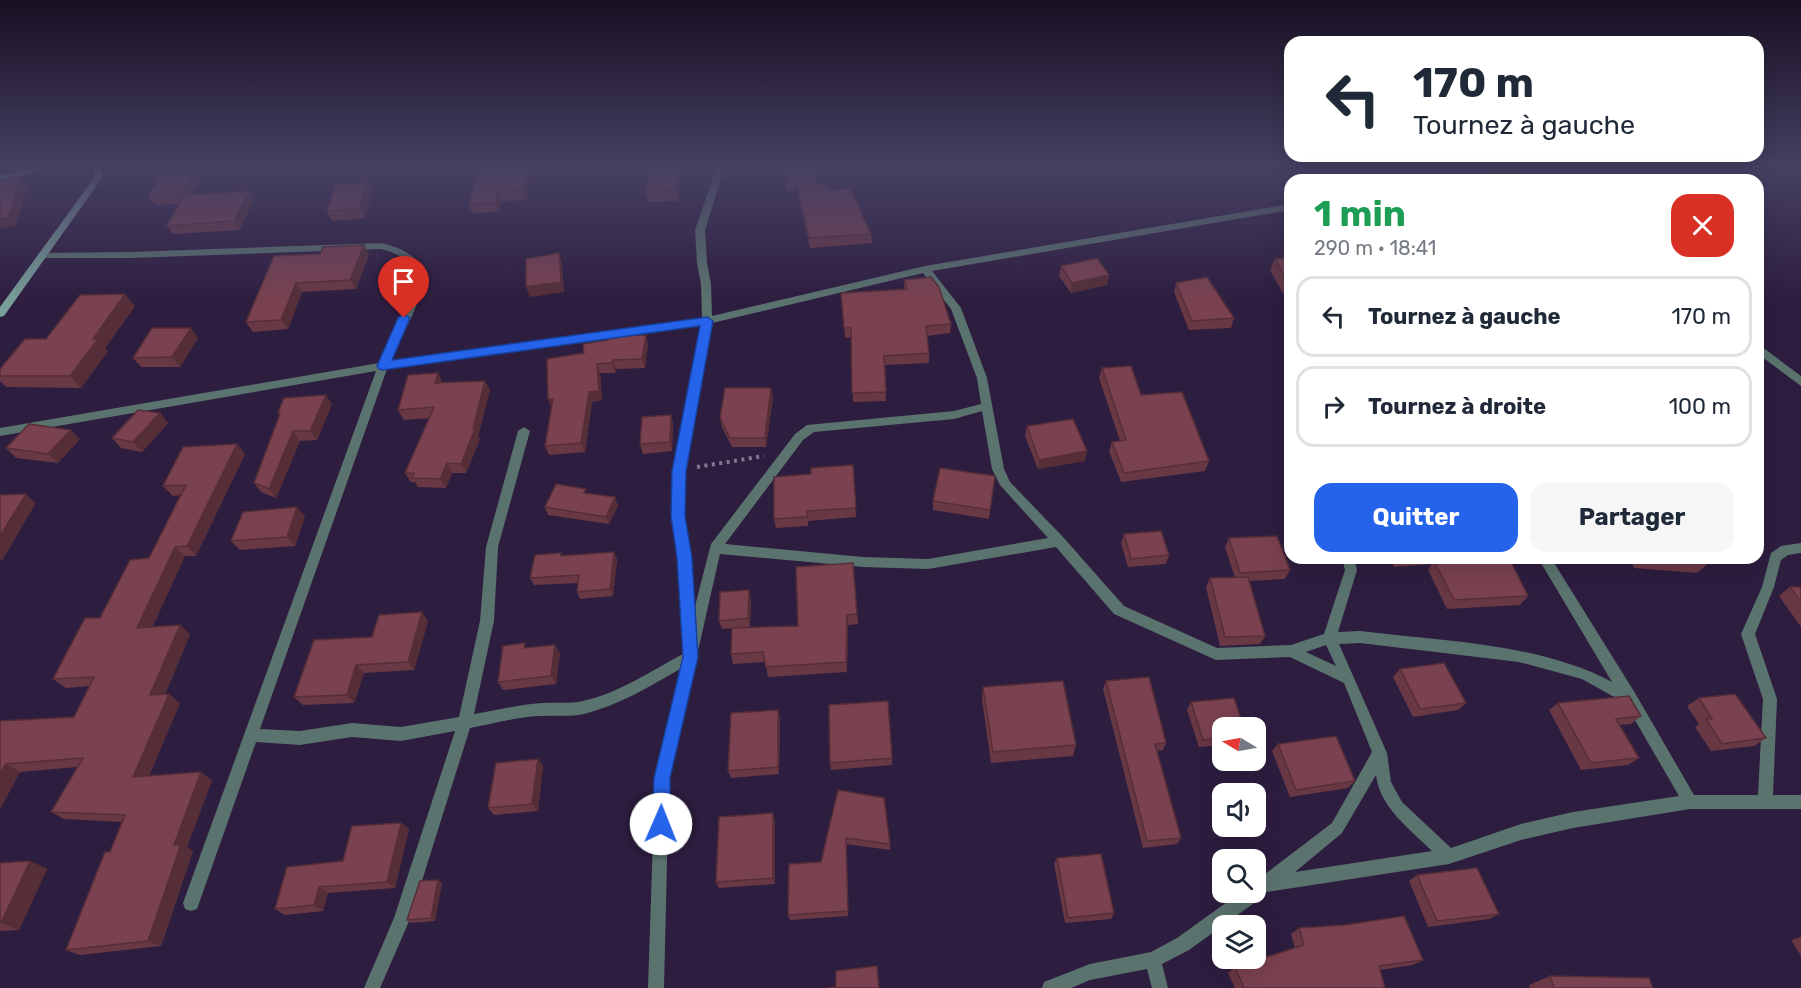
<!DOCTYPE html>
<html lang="fr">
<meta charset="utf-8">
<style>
:root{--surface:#fff;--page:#f6f6f7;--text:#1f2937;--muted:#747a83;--line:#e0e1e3;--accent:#2563eb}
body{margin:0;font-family:Rubik,sans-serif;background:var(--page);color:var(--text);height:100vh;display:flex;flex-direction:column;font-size:22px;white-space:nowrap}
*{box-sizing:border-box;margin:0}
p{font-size:20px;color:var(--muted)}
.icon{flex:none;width:33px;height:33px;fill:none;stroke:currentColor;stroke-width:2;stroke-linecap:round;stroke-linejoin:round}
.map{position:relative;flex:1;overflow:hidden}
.details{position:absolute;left:1284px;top:174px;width:480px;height:390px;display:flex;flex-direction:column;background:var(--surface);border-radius:18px;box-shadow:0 6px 24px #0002}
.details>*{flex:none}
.banner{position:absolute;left:1284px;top:36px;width:480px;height:126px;border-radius:18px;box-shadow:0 6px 24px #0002;background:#fff;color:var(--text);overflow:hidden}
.needle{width:39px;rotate:280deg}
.fabs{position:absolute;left:1212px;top:717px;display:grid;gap:12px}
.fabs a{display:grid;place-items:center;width:54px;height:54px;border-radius:12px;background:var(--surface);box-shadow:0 6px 24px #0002;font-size:30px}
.pin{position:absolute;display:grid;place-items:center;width:51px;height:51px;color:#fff;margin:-62px -26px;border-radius:50% 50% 50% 0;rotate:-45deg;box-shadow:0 0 6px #0007}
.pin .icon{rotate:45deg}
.me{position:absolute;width:66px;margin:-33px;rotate:1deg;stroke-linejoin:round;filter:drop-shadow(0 0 4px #0008)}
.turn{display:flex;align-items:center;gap:21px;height:126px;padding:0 30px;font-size:27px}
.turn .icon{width:78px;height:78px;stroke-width:2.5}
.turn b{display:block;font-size:42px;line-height:51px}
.round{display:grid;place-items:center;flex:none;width:63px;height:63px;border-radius:18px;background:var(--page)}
.summary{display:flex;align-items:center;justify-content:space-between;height:102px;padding:0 30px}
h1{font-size:36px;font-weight:700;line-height:45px;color:#1e9e55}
.action{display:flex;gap:12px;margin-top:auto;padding:12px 30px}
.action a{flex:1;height:69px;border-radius:18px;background:var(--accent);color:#fff;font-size:24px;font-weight:700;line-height:69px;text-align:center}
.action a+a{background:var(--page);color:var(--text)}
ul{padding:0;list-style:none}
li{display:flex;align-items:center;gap:18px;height:81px;margin:0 12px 9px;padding:0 18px;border:3px solid var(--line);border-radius:18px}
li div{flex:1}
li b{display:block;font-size:22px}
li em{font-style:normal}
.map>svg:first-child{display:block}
</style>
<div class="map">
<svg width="1801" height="988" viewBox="0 0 1801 988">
<rect width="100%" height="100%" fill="#2d1d3f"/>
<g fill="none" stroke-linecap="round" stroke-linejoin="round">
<!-- path -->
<path stroke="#847794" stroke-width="4" stroke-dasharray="3 4.5" stroke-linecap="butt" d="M697,467L764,456"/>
<!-- minor -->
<path fill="#5b736f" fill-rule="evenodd" d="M717,166H725L705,230L707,263L711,284L712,316L925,266L1290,204V210L932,271L961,308L987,378L1004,469L1010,482L1063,537L1124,606L1217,648L1291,645L1324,634L1345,570L1342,558H1354L1357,570L1338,632L1360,631C1442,641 1539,643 1612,682L1538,558H1551L1635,693L1694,795H1758L1763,699L1741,634L1762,587L1771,553L1781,546L1801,543V553L1788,555L1781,560L1774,587L1755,634L1777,699L1773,795H1801V809H1690L1573,828L1521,840L1449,864L1267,892L1262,890L1261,898L1189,950L1162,964L1168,988H1152L1147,969L1090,980L1071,988H1042L1044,982L1090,964L1151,952L1177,938L1241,892H1256V884L1259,886L1260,878L1332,823L1372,752L1344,683L1290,657L1216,660L1114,614L1056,547L928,569L863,567L720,554L669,778L664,988H648L655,778L680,669C649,687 619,705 584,714C570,717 557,715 543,716C519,716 494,724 470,728L410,919L380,988H364L394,918L455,731L401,741L352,737L300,745L256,742L197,909L191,911L185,909L183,903L376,371L0,436V428L379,363C388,344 416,293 413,274C411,259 394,252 381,249L130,258H44L41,257V253L130,252L381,243C398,247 420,255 423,274C426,294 399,342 391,361L702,318L701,284L697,263L695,230ZM923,273L951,309L977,378L981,404L954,411L807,425L795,434L711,544L694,610L691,558L684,516L685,471L712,323ZM701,325L673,471L672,516L679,558L683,654C651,671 619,693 583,701C569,704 556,702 542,703C520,704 496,711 474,714L494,621L498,547L530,431L524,427L518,431L486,547L480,621L459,717L401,727L352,723L300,731L260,729L387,369ZM982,411L992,469L1000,485L1048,538L928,559L863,557L725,544L803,440L814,432L954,419ZM1360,643L1519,662L1582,679L1625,703L1679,796L1573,812L1521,824L1451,848L1402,802L1391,782L1387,753L1339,644ZM1326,645L1336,666L1306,652ZM1376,775C1380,808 1410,829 1432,851L1295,872L1342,833Z
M1525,166H1543L1539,169L1478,180H1459L1463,177Z
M1758,344L1801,376V386L1758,354Z"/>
<!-- secondary -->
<path fill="#789e98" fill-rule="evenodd" d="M94,166H102V178L4,316L0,317V307L94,178Z"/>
<!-- primary -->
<path fill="#8ec0b8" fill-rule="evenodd" d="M36,166H55L0,182V176Z"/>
</g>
<!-- wall -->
<path fill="#693845" d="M784,166L818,185L830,191L871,234L872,243L810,248L797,190L787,191Z
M681,170L678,201L648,202L645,192Z
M533,171L526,200L501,201L499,212L472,213L469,204Z
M193,174L200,183L194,194L255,199L239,230L173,234L167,226L179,204L155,205L148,196Z
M368,182L372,192L365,218L332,221L327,211Z
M320,254H369L356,289L302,292L288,329L253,332L246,322Z
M1290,257V306L1270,270L1275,259Z
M1061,266L1109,275L1107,285L1071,293L1059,276Z
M904,280L951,324L950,333L927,336L929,353V363L885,365L886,401L853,402L852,337L845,338L841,293L904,289Z
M1176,283L1234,318L1231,328L1189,330L1174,292Z
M135,306L105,348L108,351L81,388L6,387L0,381V369L46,339Z
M198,338L180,367H141L133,358Z
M648,344L645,368L616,369L615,373H600L602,400L592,402L585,452L549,455L545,446L552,409L548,399L547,359Z
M1102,368L1141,395L1209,461L1205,471L1121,482L1109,451L1112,442L1120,441L1099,378Z
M443,383L490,390L478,436L480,439L466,473H452L446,488L418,487L415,482H411L405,473L430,418L404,420L398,410Z
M773,398L766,447H732L722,427L720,418Z
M332,404L317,440L300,441L276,498L261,492L254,483L280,415L278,412Z
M160,413L168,423L142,452L121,448L112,438Z
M671,415L673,424L672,451L643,454L640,444Z
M1027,426L1085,461L1038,469L1025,436Z
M80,439L58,463L16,458L6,448Z
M237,444L245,454L196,556H185L152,627L190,634L165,695L180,703L149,776L212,780L187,847L193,851L161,946L80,955L66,950L110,852L122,822L64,819L51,812L77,767L20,772L0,809V721L74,717L89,686L66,688L53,679L100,618L149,558L180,495L173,496L163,486Z
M853,465L856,517L808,521V526L776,528L774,519L811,474Z
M995,476L989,519L933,510V501Z
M618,505L609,524L548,515L545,507Z
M305,516L295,546L240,550L231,541Z
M1124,534L1169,555L1166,564L1128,567L1121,543Z
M1229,538L1290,570L1285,579L1249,581L1265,636L1260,644L1220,646L1206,587L1210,578H1235L1225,547Z
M614,552L617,559L613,596L580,599L577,592L578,583L534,585L530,578L562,556Z
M1390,558H1440L1438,561L1528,596L1520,605L1447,609L1428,570L1432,564L1394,567Z
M1630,558H1711L1712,560L1697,573L1634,568Z
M853,563L858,624L848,625L847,672L768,677L765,662L733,664L731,654L798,626Z
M1790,587H1801V627L1779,596Z
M749,590L751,599L750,627L722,629L719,621Z
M428,621L414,670L364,673L354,703L303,705L294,697L372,637Z
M560,653L556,684L503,690L498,682Z
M1400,669L1466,703L1458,710L1413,717L1393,677Z
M1106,681L1166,743L1163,750L1157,751L1181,838L1177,844L1143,848L1103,689Z
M983,687L1076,745L1073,756L991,763L982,699Z
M1699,698L1766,738L1754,746L1711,751L1695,727L1699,724L1687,706Z
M1191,702L1222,728V745L1199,747L1187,710Z
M1558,703L1641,716L1631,724L1619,725L1639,758L1628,765L1581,770L1549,710Z
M780,717L779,774L731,778L728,771Z
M1278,744L1355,781L1348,788L1290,797L1272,751Z
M892,758V765L831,770L830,763Z
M538,759L543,766L538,811L494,815L488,808Z
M838,790L890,844V850L846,844L848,916L790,920L788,915L821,862Z
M775,820V884L719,888L716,882Z
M401,823L409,829L395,888L328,893L323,911L285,915L275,909L343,861Z
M1057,858L1114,913L1111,919L1065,923L1054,864Z
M30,861L47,869L19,930L0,931V863Z
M1417,875L1499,914L1489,919L1428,927L1409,881Z
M438,880L442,883L435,921L411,923L407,920Z
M1299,928L1423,960L1413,965L1380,970L1385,988H1235L1228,973L1235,967L1295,948L1291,934Z
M1801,937V956L1791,940Z
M1550,976L1653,988H1530L1529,985Z"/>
<!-- shaded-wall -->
<path fill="#552e38" d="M529,166H531L533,171L526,200L522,191Z
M550,166H579L580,172L548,176L545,167Z
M679,166H680L681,170L678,201L676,191Z
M193,174L200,183L189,203L182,194Z
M22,176L29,184L15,226L0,228V219Z
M368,182L372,192L365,218L360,208Z
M249,191L255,199L239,230L234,221Z
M498,192L501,201L499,212L495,203Z
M364,245L369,254L356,289L350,280Z
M559,253L562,263L564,292L530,297L526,287Z
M1109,275L1107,285L1071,293L1072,283Z
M296,283L302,292L288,329L281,320Z
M125,294L135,306L105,348L108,351L81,388L70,376L93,339Z
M191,328L198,338L180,367L172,357Z
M646,335L648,344L645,368L642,359Z
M613,360L616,369L615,373L612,363Z
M597,364L600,373L602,400L592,402L585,452L581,443L589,392Z
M438,373L443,383H435Z
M485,381L490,390L478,436L480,439L466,473L461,464L473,429Z
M771,388L773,398L766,447L765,438Z
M326,395L332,404L317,440L310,431Z
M548,399H553L552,409Z
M160,413L168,423L142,452L133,442Z
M671,415L673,424L672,451L670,442Z
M71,430L80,439L58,463L48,454Z
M293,431L300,441L276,498L269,489Z
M237,444L245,454L196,556L187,546Z
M1087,451L1085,461L1038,469L1039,460Z
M447,463L452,473L446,488L440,479Z
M26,494L36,503L2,561L0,559V536Z
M615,497L618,505L609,524L606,517Z
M297,507L305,516L295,546L287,537Z
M175,547L185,556L148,637L137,628Z
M614,552L617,559L613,596L610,589Z
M749,590L751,599L750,627L748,618Z
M422,612L428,621L414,670L408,662Z
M847,615L848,625L847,672L846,662Z
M180,625L190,634L161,704L150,695Z
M555,645L560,653L556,684L551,676Z
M356,665L364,673L354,703L347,695Z
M169,694L180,703L145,784L133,777Z
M778,710L780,717L779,774L778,767Z
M538,759L543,766L538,811L532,804Z
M6,764L20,772L0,809V774Z
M201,772L212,780L187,847L193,851L161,946L148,941L174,845Z
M773,813L775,820V884L773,878Z
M401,823L409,829L395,888L387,882Z
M30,861L47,869L19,930L1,923Z
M438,880L442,883L435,921L431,918Z
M319,887L328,893L323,911L314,905Z"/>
<!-- building -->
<path fill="#7a4150" stroke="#552e38" stroke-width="1.5" d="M481,166H529L522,191L498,192L495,203L469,204Z
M649,166H679L676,191L645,192Z
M784,166H814L818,185L828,184L830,191L850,188L871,234L809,238L796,181L786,182Z
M193,174L182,194L148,196L161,176Z
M22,176L8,218L0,219V180Z
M1521,176L1525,180H1480L1479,179Z
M368,182L360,208L327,211L335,185Z
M249,191L234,221L167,226L184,195Z
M364,245L350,280L296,283L281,320L246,322L274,256L320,254L323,247Z
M559,253L561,282L526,287V259Z
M1290,257V286L1275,259Z
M1097,258L1109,275L1072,283L1061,266Z
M931,277L939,287L951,324L926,326L929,353L884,356L886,392L852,393L851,328H844L841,293L907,289L904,280Z
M1207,277L1234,318L1192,321L1176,283Z
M125,294L93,339H98L70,376H0V369L25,339H46L80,295Z
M152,328H191L172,357L133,358Z
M646,335L642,359L613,360L612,363L597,364L599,391L589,392L581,443L545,446L553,399H548L547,359L584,353L583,344L608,340V336Z
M1131,366L1141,395L1182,392L1209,461L1124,473L1112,442L1126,440L1102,368Z
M438,373L435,383L485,381L473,429H475L461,464L447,463L440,479L412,478L414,473H405L434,407L398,410L408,375Z
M725,388H771L765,438H730L720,418Z
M326,395L310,431H293L269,489L254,483L280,414L278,412L284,398Z
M138,410L160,413L133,442L112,438Z
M671,415L670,442L640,444L642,417Z
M1073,419L1087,451L1039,460L1027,426Z
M29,424L71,430L48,454L6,448Z
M237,444L187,546L175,547L137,628L180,625L150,695L169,694L133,777L201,772L174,845L181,844L148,941L66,950L105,852H110L125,815L51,812L83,758L6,764L0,774V721L74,717L94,677L53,679L85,618H100L130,560L149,558L186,485L163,486L183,447Z
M853,465L856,508L807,511V517L774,519V477L811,474V468Z
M940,468L995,476L990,510L933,501Z
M556,484L586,489L584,493L615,497L606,517L545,507Z
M26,494L0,536V495Z
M297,507L287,537L231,541L243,512Z
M1161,531L1169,555L1131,559L1124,534Z
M1277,536L1290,570L1240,573L1229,538Z
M614,552L610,589L577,592L579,575L530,578L535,555L561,553V556Z
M1690,558H1711L1712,560Z
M1510,560L1528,596L1454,600L1434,561Z
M853,563L857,614L847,615L846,662L766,667L763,652L731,654L732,628L798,626L796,567Z
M1248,577L1265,636L1225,637L1210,578Z
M1790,587H1801V602Z
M749,590L748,618L719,621L720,592Z
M422,612L408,662L356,665L347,695L294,697L314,640L372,637L379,615Z
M525,643L524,648L555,645L551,676L498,682L503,646Z
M1444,663L1466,703L1420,709L1400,669Z
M1149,677L1166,743L1155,744L1181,838L1147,841L1106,681Z
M1063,681L1076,745L993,752L983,687Z
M1735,694L1766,738L1722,744L1706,719H1712L1699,698Z
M1629,696L1641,716L1616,719L1639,758L1591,763L1558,703Z
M1234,698L1244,728H1222V738L1203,740L1191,702Z
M888,701L892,758L830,763L829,705Z
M778,710V767L728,771L731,713Z
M1336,736L1355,781L1296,790L1278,744Z
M538,759L532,804L488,808L496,763Z
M838,790L884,798L890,844L846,838L848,911L788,915L789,864L821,862Z
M773,813V878L716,882L719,817Z
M401,823L387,882L319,887L314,905L275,909L287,867L343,861L352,826Z
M1101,854L1114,913L1068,918L1057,858Z
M30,861L1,923H0V863Z
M1477,868L1499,914L1437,921L1417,875Z
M438,880L431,918L407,920L420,881Z
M1404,916L1423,960L1379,966L1385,988H1244L1235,967L1304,945L1299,928L1345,925Z
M877,966L879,988H827L836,987V971Z
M1550,976L1649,978L1653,988H1554Z"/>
<!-- sky -->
<linearGradient id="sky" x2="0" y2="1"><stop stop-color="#191023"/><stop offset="0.55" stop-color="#464063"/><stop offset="1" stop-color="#464063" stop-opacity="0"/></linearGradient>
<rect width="1801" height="304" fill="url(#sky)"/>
<!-- route -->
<path fill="#2563eb" stroke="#184099" stroke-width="1.5" d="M404,314L410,318L392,360L707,317L713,321L686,471L685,516L692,558L698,657L670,778V824L667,830L661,833L655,830L652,824L654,778L683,657L677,558L671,516L672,471L700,326L383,370L379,369L377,366L398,318Z"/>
</svg>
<div class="fabs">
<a><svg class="needle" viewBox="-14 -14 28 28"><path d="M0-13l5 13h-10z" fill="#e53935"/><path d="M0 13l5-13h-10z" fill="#747a83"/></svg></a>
<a><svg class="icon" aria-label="sound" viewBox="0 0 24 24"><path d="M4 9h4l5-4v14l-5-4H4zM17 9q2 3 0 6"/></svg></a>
<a><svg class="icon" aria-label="search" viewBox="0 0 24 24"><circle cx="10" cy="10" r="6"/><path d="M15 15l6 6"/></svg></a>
<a><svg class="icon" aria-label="layers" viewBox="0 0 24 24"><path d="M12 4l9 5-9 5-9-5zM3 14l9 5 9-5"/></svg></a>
</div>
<div class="pin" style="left:404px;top:318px;background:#d93025"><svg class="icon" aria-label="arrive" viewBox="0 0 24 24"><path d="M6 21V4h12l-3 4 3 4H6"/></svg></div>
<svg class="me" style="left:661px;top:824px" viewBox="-20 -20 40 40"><circle r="19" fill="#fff"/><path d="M0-13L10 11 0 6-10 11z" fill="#2563eb"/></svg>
<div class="banner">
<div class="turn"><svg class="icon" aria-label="left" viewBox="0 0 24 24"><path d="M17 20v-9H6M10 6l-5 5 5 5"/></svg><div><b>170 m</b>Tournez à gauche</div></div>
</div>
<section class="details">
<div class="summary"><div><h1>1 min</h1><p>290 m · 18:41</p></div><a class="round" style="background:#d93025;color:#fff"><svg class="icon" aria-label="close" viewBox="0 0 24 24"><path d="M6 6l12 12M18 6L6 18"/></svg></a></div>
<ul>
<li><svg class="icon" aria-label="left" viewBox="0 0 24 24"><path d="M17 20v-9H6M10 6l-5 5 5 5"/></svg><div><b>Tournez à gauche</b></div><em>170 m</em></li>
<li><svg class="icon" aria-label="right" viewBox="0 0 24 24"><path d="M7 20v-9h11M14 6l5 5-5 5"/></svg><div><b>Tournez à droite</b></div><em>100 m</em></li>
</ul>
<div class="action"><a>Quitter</a><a>Partager</a></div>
</section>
</div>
